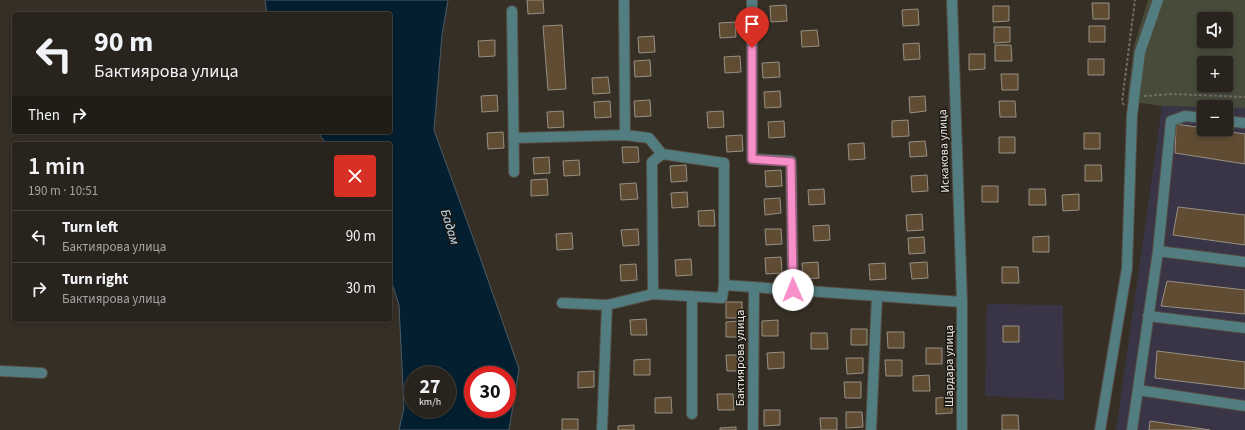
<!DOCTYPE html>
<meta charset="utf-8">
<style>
:root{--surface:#28231c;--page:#342f29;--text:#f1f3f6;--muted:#a5a4a3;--line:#44403b}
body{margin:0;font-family:"Source Sans 3",sans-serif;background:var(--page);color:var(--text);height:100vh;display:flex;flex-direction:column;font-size:15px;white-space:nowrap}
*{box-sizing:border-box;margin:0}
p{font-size:13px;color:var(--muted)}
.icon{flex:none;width:22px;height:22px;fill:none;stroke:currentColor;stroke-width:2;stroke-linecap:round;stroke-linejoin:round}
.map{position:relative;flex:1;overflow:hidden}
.details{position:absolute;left:12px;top:142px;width:380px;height:180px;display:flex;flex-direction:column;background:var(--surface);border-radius:4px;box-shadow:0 2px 6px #0003,0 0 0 1px var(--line)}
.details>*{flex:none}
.guide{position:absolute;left:12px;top:12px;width:380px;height:122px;border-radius:4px;box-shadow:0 2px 6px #0003,0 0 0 1px var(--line);background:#28231c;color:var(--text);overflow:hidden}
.controls{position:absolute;left:1197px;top:12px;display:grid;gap:8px}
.controls a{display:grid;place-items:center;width:36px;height:36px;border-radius:4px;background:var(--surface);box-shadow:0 2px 6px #0003,0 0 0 1px var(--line);font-size:20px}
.speed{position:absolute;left:404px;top:366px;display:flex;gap:8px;font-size:20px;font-weight:700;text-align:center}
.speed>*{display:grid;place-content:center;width:52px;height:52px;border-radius:50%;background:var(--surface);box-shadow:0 2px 6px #0003,0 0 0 1px var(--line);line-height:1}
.speed small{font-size:10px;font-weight:400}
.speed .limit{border:6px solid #d22;background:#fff;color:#111}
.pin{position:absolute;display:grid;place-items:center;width:34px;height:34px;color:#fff;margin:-41px -17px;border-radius:50% 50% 50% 0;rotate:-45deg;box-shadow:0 0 4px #0007}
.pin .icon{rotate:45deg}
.me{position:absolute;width:44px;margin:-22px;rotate:359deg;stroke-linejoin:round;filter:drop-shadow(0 0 3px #0008)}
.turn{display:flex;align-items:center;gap:14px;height:84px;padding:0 16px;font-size:18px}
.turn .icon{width:52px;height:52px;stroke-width:2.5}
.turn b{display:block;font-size:28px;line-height:34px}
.then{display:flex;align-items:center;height:38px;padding:0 16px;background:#0003;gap:8px;font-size:15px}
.round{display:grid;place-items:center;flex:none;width:42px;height:42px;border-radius:4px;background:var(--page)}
.headline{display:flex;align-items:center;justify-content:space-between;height:68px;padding:0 16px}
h1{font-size:24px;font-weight:600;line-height:30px}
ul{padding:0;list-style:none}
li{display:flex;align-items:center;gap:12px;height:52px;padding:0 16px;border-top:1px solid var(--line)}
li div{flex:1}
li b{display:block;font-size:15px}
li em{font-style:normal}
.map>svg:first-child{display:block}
</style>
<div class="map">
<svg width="1245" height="430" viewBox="0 0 1245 430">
<rect width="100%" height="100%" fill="#362f25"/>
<!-- industrial -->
<path fill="#393546" d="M1162,106L1204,107V129H1226V108H1245V430H1116Z
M987,304L1063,305L1064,400L985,396Z"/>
<!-- green -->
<path fill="#464b3a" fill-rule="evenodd" d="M1148,0H1245V108L1162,106L1127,101L1134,46ZM1204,19H1226V41H1204ZM1204,63H1226V85H1204Z"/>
<!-- water -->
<path fill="#041f30" stroke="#4b5c66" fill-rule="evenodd" d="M265,0H448L442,35L434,130L481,260L519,369L509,430H399L404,408L399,305L390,277V144H326L318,132H390V14H267ZM413,375H447V409H413ZM473,375H507V409H473Z"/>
<!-- building -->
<path fill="#5f4c33" stroke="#989084" d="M527,0H543L544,13L528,14Z
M1092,3H1109V19H1093Z
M786,5L787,21L771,22L770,6Z
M993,6H1009V21L993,22Z
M918,9L919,25L903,26L902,10Z
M735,22L736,37L720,38L719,23Z
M562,25L566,89L548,90L543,26Z
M1089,26H1105V42H1089Z
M994,27H1010V42L994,43Z
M817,30L819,46L802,47L801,31Z
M654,36L655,52L639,53L638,37Z
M495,40V56L479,57L478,41Z
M919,43L920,59L904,60L903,44Z
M995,45H1011L1012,61H995Z
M969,54H985V69L969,70Z
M740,56L741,72L725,73L724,57Z
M1088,59H1104V75H1088Z
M650,60L651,76L635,77L634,61Z
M779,62L780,77L763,78L762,63Z
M1001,74H1018V90H1002Z
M608,77L610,93L593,94L592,78Z
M780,91L781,107L765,108L764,92Z
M497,95L498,111L482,112L481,96Z
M925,96L926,111L910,113L909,97Z
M650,100L651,116L635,117L634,101Z
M610,101L611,117L595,118L594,102Z
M999,101H1015L1016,117H1000Z
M563,111L564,127L548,128L547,112Z
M723,111L724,127L708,128L707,112Z
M908,120L909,136L892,137V121Z
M784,121L785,137L769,138L768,122Z
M1176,124L1245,134V164L1175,153Z
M503,132L504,148L488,149L487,133Z
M1084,133H1100V149H1084Z
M742,135L743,151L727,152L726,136Z
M999,137H1015V153H999Z
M925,141L927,156L910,157L909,142Z
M864,143L865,159L849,160L848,144Z
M622,147H638L639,162L623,163Z
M549,157L550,173L534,174L533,158Z
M579,160L580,175L564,176L563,161Z
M686,165L687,181L671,182L670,166Z
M1085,165H1101L1102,181H1085Z
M781,170L782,186L766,187L765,171Z
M927,175L928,191L912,192L911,176Z
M547,179L548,195L531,196V180Z
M636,183L638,199L621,200L620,184Z
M982,186H998V202H982Z
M824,189L825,204L809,205L808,190Z
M1029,189H1045L1046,205H1029Z
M687,192L688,207L672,208L671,193Z
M1079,194V210L1063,211L1062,195Z
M780,198L781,213L765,215L764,199Z
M1178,207L1245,215V245L1173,235Z
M714,210L715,226H699L698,211Z
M922,214L923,230L907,231L906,215Z
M829,225L830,240L814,241L813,226Z
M638,229L639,245L623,246L621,230Z
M765,229H781L782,244L766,245Z
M572,233L573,249L557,250L556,234Z
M1049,236V252H1033V237Z
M924,237L925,253L909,254L908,238Z
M781,257L782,273L766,274L765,258Z
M691,259L692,275L676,276L675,260Z
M818,262L819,278L803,279L802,263Z
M927,262L928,278L912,279L910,263Z
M885,263L886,279L870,280L869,264Z
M636,264L637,280L621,281L620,265Z
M1002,267H1018L1019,283H1002Z
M1167,281L1245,290V314L1161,306Z
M726,302H742V318H726Z
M646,319L647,335H631L630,320Z
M778,320V336H762V321Z
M742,321V337H726V322Z
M1003,326H1019V342H1003Z
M851,329H867V345H851Z
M887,332H904V348H888Z
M811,333H827L828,349H811Z
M926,348H942V364H926Z
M1157,351L1245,362V389L1155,378Z
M784,352V368L768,369L767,353Z
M726,355H742L743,371H727Z
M846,358H863V373L847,374Z
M650,359V375H634V360Z
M885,360H902V376H886Z
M594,371V387L578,388V372Z
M929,375L930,391H913V376Z
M844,382H861V398H845Z
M717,394H733L734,410H718Z
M671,397L672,413H655V398Z
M952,397V413L936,414V398Z
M764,410H780V425L764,426Z
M846,412H862L863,427L846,428Z
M1002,415H1018L1019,430H1002Z
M820,418H837V430H821Z
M562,419H578V430H562Z
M1150,421L1210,430H1149Z
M634,425V430H618V426Z
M736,427V430H720V428Z"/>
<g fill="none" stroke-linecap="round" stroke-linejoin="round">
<!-- minor casing -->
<g stroke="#544d44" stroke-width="12">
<path id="minor" d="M624,0L625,135
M752,0V159L791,161L793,290
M952,0L962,302V430
M512,11L514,172
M1226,121L1245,123
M514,138L625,135L649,138L662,154L724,163V285
M1158,251L1245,262
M653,294L652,162L662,154
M562,303L607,305L653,294L722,298L724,285L962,302
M1148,316L1245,328
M0,371L42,373
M1138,390L1245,406
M692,414V296
M602,430L607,305
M753,430L754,287
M871,430L877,296
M1100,430L1127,268L1132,115L1140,52L1158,0
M1132,430L1158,251L1171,121L1185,116L1204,118"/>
</g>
<!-- path -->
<path stroke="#736d64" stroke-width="2" stroke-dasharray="3 2" stroke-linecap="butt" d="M1144,96L1173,94L1245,97
M1124,105L1122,102L1135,0"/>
<!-- minor -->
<use href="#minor" stroke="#537e81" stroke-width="10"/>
</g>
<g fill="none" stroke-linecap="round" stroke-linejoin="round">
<!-- route casing -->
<g stroke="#a25d83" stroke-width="10">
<path id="route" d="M752,48V159L791,162L793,290"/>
</g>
<!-- route -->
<use href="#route" stroke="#f98fc9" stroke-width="7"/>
</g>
<g text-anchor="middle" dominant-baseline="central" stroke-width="3" stroke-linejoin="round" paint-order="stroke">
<!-- street labels -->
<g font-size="12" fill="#f0ebe5" stroke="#1b1813">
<text transform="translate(944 151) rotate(-92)">Искакова улица</text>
<text transform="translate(740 358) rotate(-90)">Бактиярова улица</text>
<text transform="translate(949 366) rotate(-90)">Шардара улица</text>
</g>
<!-- water labels -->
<g font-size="13" font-style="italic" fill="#c8e8ff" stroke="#1b1813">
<text transform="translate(450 227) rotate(73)">Бадам</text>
</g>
</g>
</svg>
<div class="controls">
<a><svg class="icon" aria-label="sound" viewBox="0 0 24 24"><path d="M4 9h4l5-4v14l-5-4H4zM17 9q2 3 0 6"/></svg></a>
<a>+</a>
<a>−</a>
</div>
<div class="speed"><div>27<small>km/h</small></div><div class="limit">30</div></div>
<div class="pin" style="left:752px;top:48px;background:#d93025"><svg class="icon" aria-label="arrive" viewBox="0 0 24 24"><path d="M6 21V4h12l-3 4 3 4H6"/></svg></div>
<svg class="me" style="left:793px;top:290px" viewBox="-20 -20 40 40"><circle r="19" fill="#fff"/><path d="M0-13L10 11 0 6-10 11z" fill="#f98fc9"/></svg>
<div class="guide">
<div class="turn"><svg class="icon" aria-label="left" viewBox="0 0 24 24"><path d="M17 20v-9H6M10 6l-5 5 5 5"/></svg><div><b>90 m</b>Бактиярова улица</div></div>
<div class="then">Then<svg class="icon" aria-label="right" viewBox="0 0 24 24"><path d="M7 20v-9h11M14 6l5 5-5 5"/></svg></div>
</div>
<section class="details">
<div class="headline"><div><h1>1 min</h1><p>190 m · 10:51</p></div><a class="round" style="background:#d93025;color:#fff"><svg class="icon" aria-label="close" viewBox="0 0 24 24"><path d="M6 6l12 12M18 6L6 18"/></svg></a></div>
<ul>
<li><svg class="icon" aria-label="left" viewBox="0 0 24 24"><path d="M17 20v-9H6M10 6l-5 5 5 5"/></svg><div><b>Turn left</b><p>Бактиярова улица</p></div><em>90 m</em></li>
<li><svg class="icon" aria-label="right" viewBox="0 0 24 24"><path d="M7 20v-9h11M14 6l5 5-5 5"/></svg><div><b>Turn right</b><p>Бактиярова улица</p></div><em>30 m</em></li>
</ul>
</section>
</div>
